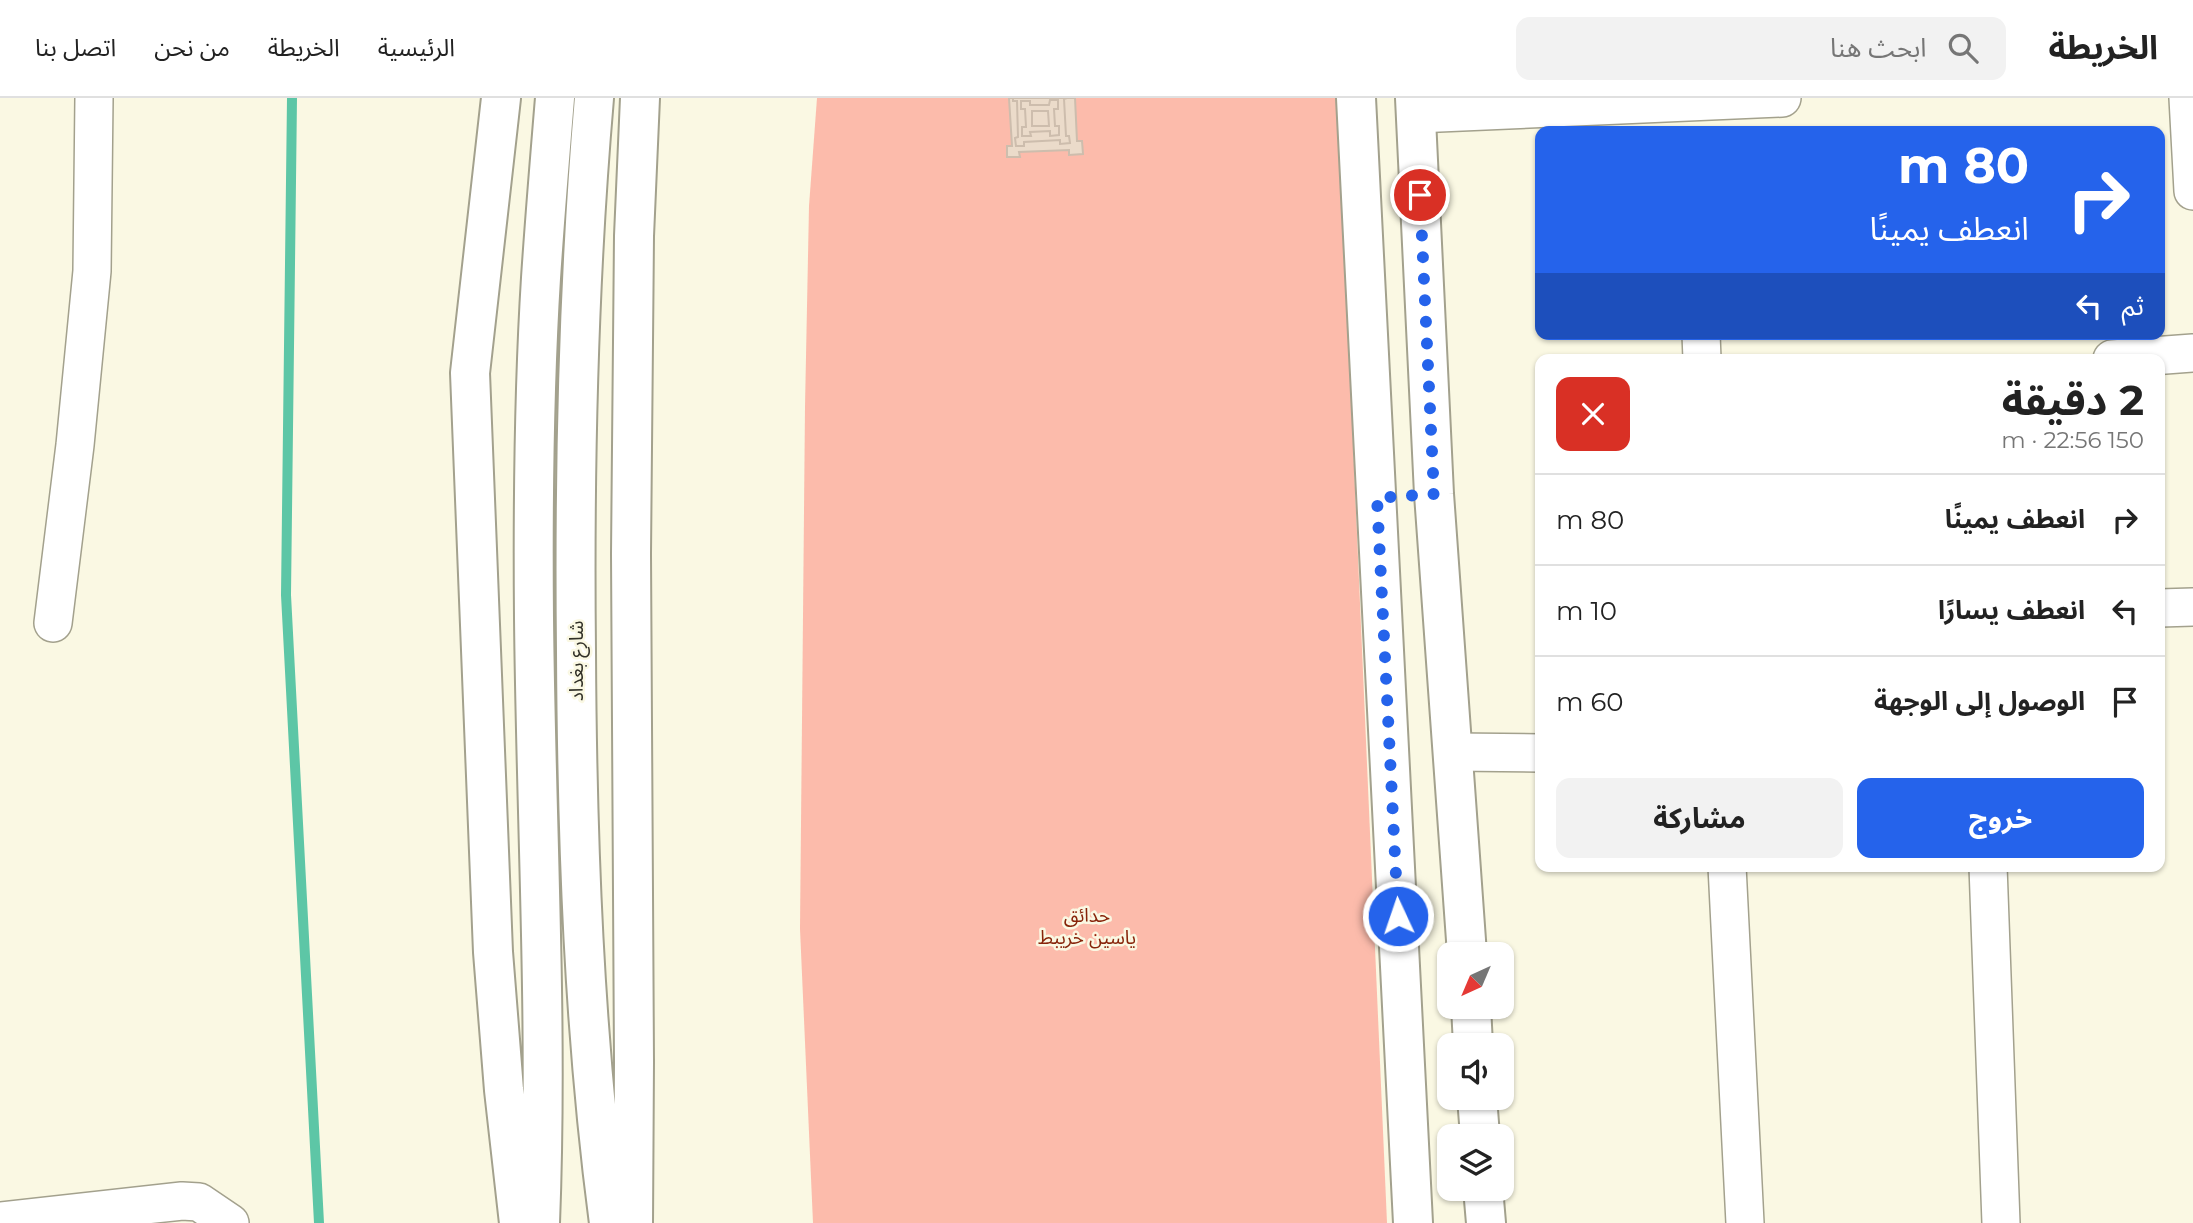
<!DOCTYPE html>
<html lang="ar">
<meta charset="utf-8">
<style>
:root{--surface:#fff;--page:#f2f2f2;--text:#222;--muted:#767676;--line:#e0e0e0;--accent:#2563eb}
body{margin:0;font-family:Montserrat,"Noto Sans Arabic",sans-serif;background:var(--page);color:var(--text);direction:rtl;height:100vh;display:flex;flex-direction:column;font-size:26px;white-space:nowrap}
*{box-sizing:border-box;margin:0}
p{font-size:23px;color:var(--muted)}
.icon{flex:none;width:38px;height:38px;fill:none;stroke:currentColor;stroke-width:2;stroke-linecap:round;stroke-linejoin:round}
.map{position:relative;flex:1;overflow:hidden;direction:ltr}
.details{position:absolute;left:1535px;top:256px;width:630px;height:518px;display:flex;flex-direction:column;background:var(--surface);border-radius:14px;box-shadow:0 2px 5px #0004;direction:rtl}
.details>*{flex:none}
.hud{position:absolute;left:1535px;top:28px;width:630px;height:214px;border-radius:14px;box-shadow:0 2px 5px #0004;direction:rtl;background:#2563eb;color:#fff;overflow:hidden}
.needle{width:46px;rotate:224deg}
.tools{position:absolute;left:1437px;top:844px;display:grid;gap:14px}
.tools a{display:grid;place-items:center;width:77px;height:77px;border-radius:14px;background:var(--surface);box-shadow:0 2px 5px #0004;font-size:35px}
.pin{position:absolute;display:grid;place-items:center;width:60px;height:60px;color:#fff;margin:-30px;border:4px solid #fff;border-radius:50%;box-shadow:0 2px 7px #0007}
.me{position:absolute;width:77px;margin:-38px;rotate:357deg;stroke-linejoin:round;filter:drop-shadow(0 0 5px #0008)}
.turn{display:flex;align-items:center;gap:24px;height:147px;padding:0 21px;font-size:32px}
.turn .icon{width:91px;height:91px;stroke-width:2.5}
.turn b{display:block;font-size:49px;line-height:60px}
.then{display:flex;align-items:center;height:66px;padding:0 21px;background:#0003;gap:14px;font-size:26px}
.round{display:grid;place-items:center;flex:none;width:74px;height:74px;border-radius:14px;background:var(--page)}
.summary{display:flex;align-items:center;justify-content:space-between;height:119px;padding:0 21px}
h1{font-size:42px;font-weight:700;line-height:52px}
.action{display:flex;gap:14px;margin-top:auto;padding:14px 21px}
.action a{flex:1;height:80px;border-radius:14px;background:var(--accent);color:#fff;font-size:28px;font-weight:700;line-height:80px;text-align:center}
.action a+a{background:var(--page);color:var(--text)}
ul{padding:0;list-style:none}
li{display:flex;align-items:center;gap:21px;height:91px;padding:0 21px;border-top:2px solid var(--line)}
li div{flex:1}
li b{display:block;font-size:26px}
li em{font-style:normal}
header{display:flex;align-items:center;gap:42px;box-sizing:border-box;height:98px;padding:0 35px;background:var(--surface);border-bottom:2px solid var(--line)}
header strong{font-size:33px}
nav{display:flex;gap:38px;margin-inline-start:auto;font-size:24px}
.search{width:490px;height:63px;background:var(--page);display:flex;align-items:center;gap:18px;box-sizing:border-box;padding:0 24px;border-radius:14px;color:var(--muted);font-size:26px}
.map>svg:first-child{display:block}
</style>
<header>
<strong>الخريطة</strong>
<div class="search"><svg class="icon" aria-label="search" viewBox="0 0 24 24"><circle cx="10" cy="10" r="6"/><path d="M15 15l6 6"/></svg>ابحث هنا</div>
<nav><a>الرئيسية</a><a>الخريطة</a><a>من نحن</a><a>اتصل بنا</a></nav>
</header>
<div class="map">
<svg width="2193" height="1125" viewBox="0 0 2193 1125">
<rect width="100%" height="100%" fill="#faf8e3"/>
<!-- green -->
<path fill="#fcbbab" d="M817,0H1338L1387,1125H813L800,831L805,309L809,108Z"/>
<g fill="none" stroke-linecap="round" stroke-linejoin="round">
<!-- stream -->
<path stroke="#5dc6a6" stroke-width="10" d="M292,0L286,497L319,1125"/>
</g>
<!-- building -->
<path fill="#ebdbca" stroke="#cdbdad" stroke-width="2" d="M1009,0H1075L1077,43H1082L1083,56L1069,57V52L1019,54L1020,59H1007V48H1012Z
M1013,0H1067L1064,1L1066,38H1069L1070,45L1060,46V42L1024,44V48H1016L1015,40L1018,39L1017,3H1013Z
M1050,2H1058V11H1054L1055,28H1059V37L1050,38V33L1030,34L1031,38H1022V29H1026L1025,11H1021V3H1030V7H1049Z
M1032,13H1048L1049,28H1032Z"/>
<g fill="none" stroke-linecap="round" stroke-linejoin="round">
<!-- street casing -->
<g stroke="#a3a18d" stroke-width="40">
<path id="street" d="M2188,0L2193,93
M1416,16L1782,0
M1701,236L1702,261
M2112,261L2193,255
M2160,510L2193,509
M53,525L75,347L92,173L94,0
M1453,654L1540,655
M1727,768L1745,1125
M1988,768L2001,1125
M0,1123L182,1103L199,1104L230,1125"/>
</g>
<!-- secondary casing -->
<g stroke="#a3a18d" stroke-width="42">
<path id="secondary" d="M1356,0L1413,1125
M1415,0L1434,396L1467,856
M1471,908L1473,947
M1477,999L1480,1038
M1483,1090L1486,1125"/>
</g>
<!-- highway casing -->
<g stroke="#a3a18d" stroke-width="42">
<path id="highway" d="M501,0L470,275L493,854L504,992L519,1125
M594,0C578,184 574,370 576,554C577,745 584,936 609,1125
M540,1125C548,923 536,722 534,520C533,407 534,293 541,180C545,120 550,60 555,0
M633,1125L634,964L631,456L634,138L640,0"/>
</g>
<!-- street -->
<use href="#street" stroke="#fff" stroke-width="37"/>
<!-- secondary -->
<use href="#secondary" stroke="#fff" stroke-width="38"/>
<!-- highway -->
<use href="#highway" stroke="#fff" stroke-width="38"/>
</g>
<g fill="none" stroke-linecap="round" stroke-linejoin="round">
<!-- route -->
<path stroke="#2563eb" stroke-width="12" stroke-dasharray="0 21.6" d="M1398,818L1377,400L1434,396L1420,97"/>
</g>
<g text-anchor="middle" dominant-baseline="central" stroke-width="5" stroke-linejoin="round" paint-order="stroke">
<!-- street labels -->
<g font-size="19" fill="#313028" stroke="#faf8e3">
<text transform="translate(576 563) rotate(-90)">شارع بغداد</text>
</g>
<!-- park labels -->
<g font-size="19" fill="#87240a" stroke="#faf8e3">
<text x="1087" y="817">حدائق<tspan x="1087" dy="22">ياسين خريبط</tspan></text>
</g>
</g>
</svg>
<div class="tools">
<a><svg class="needle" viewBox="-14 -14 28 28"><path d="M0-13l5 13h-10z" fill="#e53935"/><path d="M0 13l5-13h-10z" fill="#767676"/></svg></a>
<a><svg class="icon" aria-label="sound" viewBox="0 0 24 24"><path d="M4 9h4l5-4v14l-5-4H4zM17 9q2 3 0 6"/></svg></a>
<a><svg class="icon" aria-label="layers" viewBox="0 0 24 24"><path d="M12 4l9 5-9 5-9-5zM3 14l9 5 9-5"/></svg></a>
</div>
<div class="pin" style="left:1420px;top:97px;background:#d93025"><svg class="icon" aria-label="arrive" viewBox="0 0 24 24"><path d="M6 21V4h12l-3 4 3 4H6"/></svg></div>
<svg class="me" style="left:1398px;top:818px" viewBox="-20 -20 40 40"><circle r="17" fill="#2563eb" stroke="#fff" stroke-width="3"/><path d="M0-11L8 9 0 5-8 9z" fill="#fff"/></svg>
<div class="hud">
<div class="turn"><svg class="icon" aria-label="right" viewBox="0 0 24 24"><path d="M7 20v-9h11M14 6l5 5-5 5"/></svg><div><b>80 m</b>انعطف يمينًا</div></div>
<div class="then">ثم<svg class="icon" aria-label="left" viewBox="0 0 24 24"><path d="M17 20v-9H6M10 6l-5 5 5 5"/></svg></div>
</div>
<section class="details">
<div class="summary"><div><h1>2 دقيقة</h1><p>150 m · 22:56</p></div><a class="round" style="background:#d93025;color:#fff"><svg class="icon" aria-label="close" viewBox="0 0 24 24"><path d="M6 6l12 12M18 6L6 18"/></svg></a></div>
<ul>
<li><svg class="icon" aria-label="right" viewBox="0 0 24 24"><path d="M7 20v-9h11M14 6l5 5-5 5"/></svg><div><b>انعطف يمينًا</b></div><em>80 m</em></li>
<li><svg class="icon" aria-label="left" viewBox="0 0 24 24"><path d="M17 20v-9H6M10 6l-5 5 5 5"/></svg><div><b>انعطف يسارًا</b></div><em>10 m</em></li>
<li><svg class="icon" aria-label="arrive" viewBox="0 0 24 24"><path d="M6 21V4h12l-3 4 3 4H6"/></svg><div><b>الوصول إلى الوجهة</b></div><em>60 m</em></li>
</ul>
<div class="action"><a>خروج</a><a>مشاركة</a></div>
</section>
</div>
